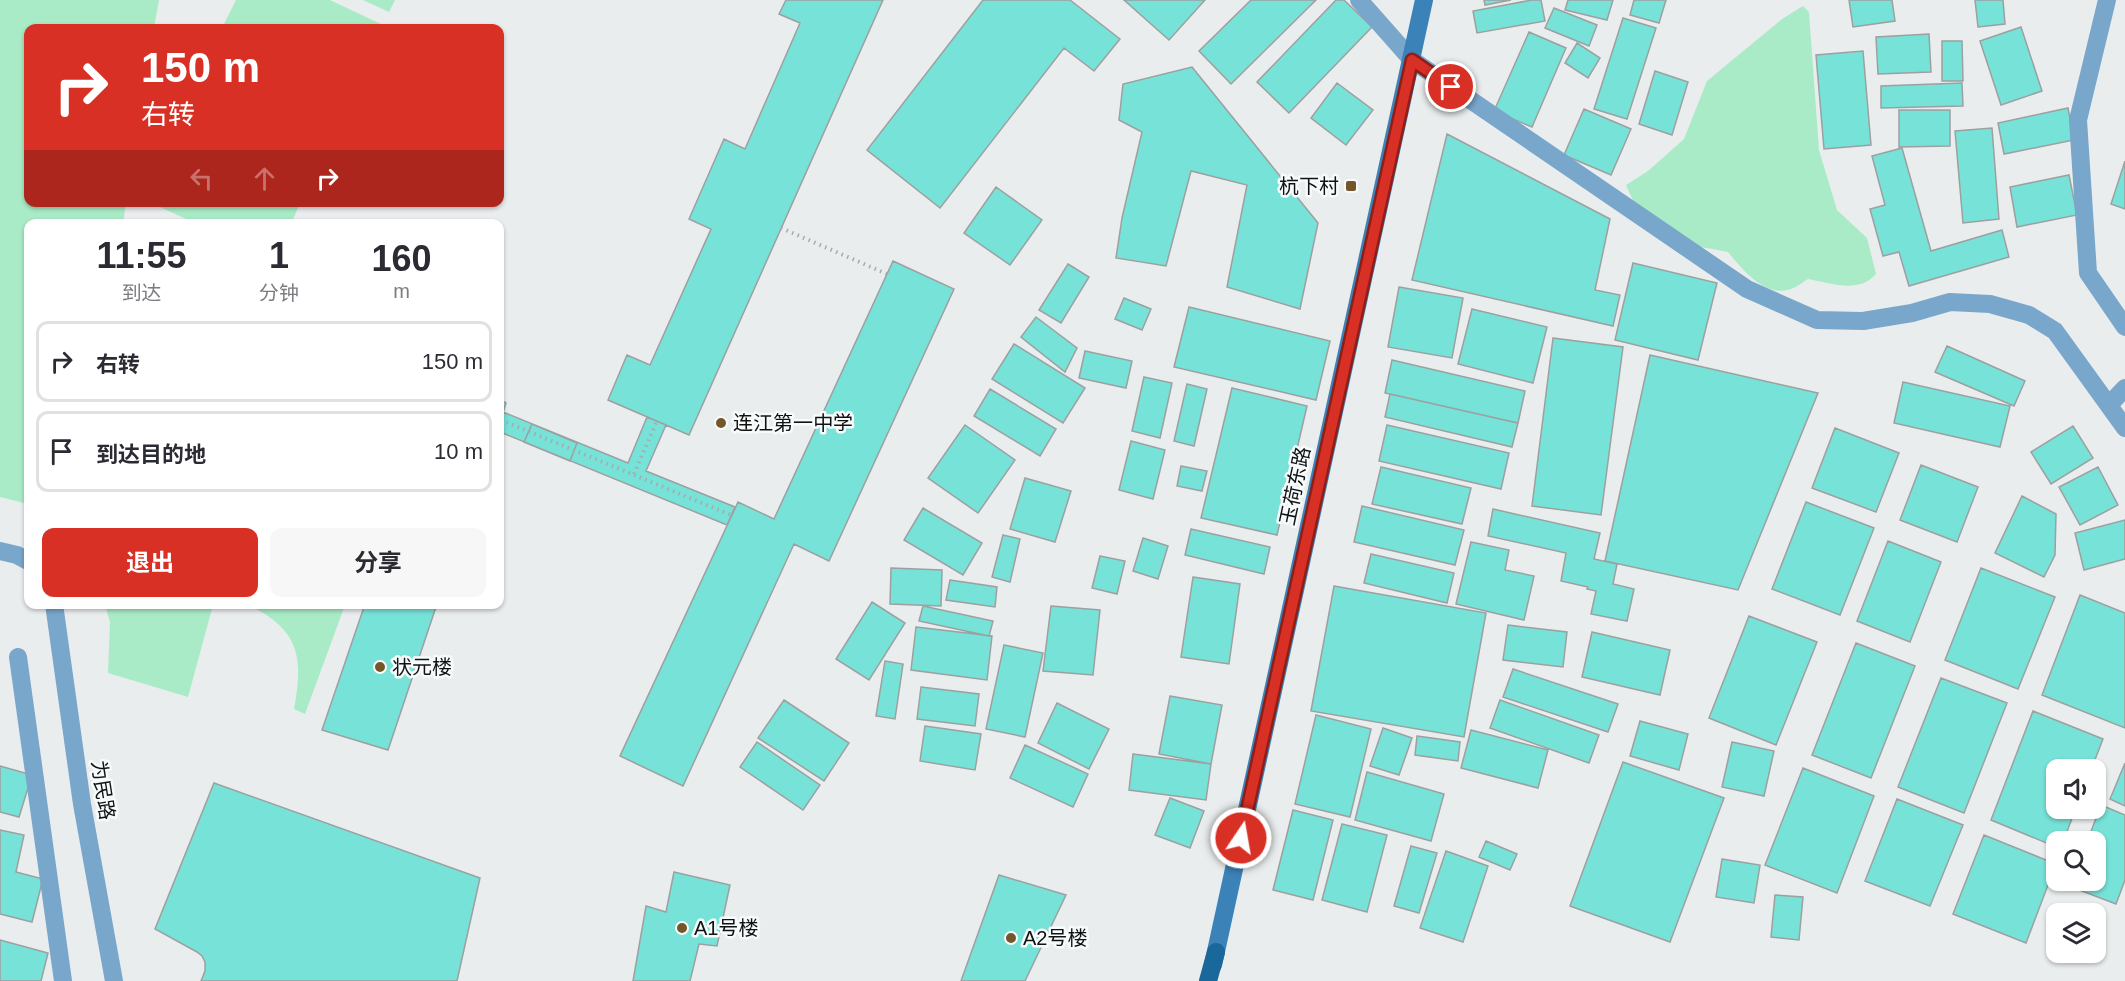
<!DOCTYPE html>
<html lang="zh">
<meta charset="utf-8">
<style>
:root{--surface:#fff;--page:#f7f7f7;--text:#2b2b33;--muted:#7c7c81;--line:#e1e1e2;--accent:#d93025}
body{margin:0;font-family:Helvetica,"Noto Sans SC",sans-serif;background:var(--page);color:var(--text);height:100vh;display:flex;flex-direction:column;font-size:22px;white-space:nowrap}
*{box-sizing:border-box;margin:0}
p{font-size:20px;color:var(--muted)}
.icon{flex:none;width:33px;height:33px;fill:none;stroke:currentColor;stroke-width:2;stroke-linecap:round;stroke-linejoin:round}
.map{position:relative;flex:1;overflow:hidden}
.panel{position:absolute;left:24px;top:219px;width:480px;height:390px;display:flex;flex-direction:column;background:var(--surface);border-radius:12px;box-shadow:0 2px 4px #0004}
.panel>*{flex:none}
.hud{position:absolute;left:24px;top:24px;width:480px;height:183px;border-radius:12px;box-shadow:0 2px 4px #0004;background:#d93025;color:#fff;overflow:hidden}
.controls{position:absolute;left:2046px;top:759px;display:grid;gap:12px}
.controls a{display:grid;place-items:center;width:60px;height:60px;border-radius:12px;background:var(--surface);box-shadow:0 2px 4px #0004;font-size:30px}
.pin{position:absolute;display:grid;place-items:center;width:51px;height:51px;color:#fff;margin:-26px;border:3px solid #fff;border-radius:50%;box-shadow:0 2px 6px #0007}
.me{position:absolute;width:66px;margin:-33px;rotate:12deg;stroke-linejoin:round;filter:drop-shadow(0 0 4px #0008)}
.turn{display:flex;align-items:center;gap:21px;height:126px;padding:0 18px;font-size:27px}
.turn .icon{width:78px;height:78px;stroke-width:2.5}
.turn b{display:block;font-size:42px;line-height:51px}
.lanes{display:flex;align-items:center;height:57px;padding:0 18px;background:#0003;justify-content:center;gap:30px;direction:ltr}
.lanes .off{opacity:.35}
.eta{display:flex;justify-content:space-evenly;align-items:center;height:102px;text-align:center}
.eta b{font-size:36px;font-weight:700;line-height:42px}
.cta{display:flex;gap:12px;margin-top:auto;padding:12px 18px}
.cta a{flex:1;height:69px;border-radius:12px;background:var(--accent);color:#fff;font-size:24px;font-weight:700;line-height:69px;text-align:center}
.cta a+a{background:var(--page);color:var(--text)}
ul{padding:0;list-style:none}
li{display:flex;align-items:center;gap:18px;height:81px;margin:0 12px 9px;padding:0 6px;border:3px solid var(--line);border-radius:12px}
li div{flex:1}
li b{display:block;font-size:22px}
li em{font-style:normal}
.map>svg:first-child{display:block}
</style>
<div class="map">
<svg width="2125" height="981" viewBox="0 0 2125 981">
<rect width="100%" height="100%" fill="#eaedee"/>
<!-- green -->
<path fill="#a9ebc6" d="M0,0H159L154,28H28V202L126,203L123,223L28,224V504L0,497Z
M236,0H330L383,25L382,28H222Z
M363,0H395L389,12Z
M1803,6L1809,12L1819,150L1837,210L1867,238L1876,274C1859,294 1831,283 1808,279C1803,282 1797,287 1791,289C1765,298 1743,270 1728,252L1701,247L1635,205L1626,185L1648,171L1684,139L1707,81L1782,19Z
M151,203H300L291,224L195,223Z
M105,605H213L188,697L108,673L110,622Z
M255,605H345L305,714L294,709C303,661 301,632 254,608Z"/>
<!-- building -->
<path fill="#77e2d8" stroke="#9da0a0" stroke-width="1.5" d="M786,0H883L689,435L608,400L627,355L650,365L711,229L689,219L724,139L745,149L800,23L779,14Z
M983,0H1070L1120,39L1094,71L1064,48L940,208L867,150Z
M1124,0H1205L1169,40Z
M1251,0H1316L1231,84L1199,51Z
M1336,0H1344L1372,27L1289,113L1257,82Z
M1484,0H1511L1485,5Z
M1532,0H1541L1545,21L1477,33L1473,11Z
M1568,0H1613L1607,20L1565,10Z
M1634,0H1666L1659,23L1630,15Z
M1849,0H1892L1895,21L1853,27Z
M1975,0H2003L2005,24L1978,27Z
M1554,8L1597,25L1589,46L1545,28Z
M1623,18L1656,28L1627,119L1594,109Z
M2021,27L2042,91L2001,105L1980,41Z
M1529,32L1566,48L1532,127L1494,111Z
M1929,34L1931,72L1878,74L1876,37Z
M1942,41H1962L1963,81H1942Z
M1577,43L1600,58L1588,78L1565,63Z
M1863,51L1871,145L1824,149L1816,55Z
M1192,67L1318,223L1300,309L1227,287L1247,185L1191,171L1166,266L1116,258L1122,218L1142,132L1119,120L1123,84Z
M1655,71L1688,82L1672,135L1639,124Z
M1337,83L1373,110L1346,145L1311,118Z
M1962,83L1963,106L1881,108V86Z
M2068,108L2074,140L2004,154L1998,123Z
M1584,109L1631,129L1611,175L1564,155Z
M1899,110H1950V146L1899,147Z
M1992,128L1999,219L1963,223L1955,131Z
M1447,134L1610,219L1595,290L1620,295L1613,326L1412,280Z
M1902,148L1931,251L2002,230L2009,257L1909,286L1899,252L1883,256L1870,209L1885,205L1872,156Z
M2125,161V209L2111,204Z
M2069,175L2077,215L2017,227L2010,187Z
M996,187L1042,220L1010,265L964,233Z
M893,261L954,289L829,561L794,544L683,786L620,756L738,502L774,519Z
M1633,263L1717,283L1698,360L1615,340Z
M1068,264L1089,277L1061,323L1039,310Z
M1399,287L1463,298L1452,358L1388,347Z
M1124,298L1151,309L1142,330L1115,319Z
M1189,307L1330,341L1316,400L1174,367Z
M1472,309L1547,327L1533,383L1458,364Z
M1036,317L1077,348L1065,372L1021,337Z
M1553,338L1623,347L1601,515L1532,506Z
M1014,344L1085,388L1063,423L992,379Z
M1947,346L2025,381L2014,406L1935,372Z
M1085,351L1132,361L1126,388L1079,378Z
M1650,355L1818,393L1738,590L1605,561Z
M1392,360L1525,391L1518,423L1385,393Z
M1144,377L1172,383L1160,438L1132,431Z
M1903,382L2010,406L2000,447L1894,423Z
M1187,384L1207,389L1194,446L1174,441Z
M1232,388L1307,406L1277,535L1201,518Z
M990,389L1056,429L1040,456L974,416Z
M1390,394L1518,423L1512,447L1385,417Z
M500,400L506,403L500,423Z
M503,412L628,463L647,417L666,425L646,471L735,507L727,525L500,432V423Z
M532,424L577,443L570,461L524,442Z
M965,425L1015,460L978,513L928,478Z
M1387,425L1509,453L1501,489L1379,461Z
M2073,426L2093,458L2051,484L2031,452Z
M1835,428L1899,453L1876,512L1812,488Z
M1131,441L1165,450L1153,499L1119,490Z
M1921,465L1978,487L1957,542L1900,520Z
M1181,466L1207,471L1202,491L1177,486Z
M1381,467L1471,488L1462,524L1372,504Z
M2098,467L2118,505L2080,525L2059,487Z
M1025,478L1071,491L1055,542L1010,529Z
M2022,496L2056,514L2055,555L2044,577L1995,553Z
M1806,502L1874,528L1840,615L1772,589Z
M1362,506L1464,530L1455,565L1354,542Z
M923,508L982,543L963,575L904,540Z
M1493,509L1600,533L1594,559L1617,564L1613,584L1634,589L1627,621L1591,614L1596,591L1587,589L1588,587L1561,581L1566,553L1488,536Z
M2125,520V559L2084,570L2075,533Z
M1191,529L1270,547L1264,574L1185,555Z
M1003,535L1020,539L1010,582L992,577Z
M1143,538L1168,546L1158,579L1133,571Z
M1888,541L1941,562L1910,642L1857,621Z
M1471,542L1509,550L1505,570L1534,576L1524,620L1456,604Z
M1371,554L1454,573L1447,603L1364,583Z
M1100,556L1125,561L1117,594L1092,588Z
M891,568L942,570L941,606L890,604Z
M1981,568L2055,597L2018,689L1945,660Z
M1193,577L1240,584L1229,664L1181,657Z
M950,580L997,587L995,607L946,600Z
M1334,586L1486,613L1464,737L1311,711Z
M2080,595L2125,613V728L2042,695Z
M872,602L905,623L869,680L836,659Z
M365,604H437L388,750L322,730Z
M923,606L993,621L989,636L919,621Z
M1051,606L1100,610L1093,675L1043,671Z
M1749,616L1817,642L1776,745L1709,718Z
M1508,625L1567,632L1563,667L1503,660Z
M916,627L992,636L987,680L911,670Z
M1592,632L1670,650L1660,695L1582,677Z
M1856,643L1915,666L1871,778L1812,755Z
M1004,645L1043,653L1025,737L986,729Z
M885,661L903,664L895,719L876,716Z
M1513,669L1618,704L1608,732L1503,697Z
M1941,678L2007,703L1964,813L1898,787Z
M921,687L979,694L975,726L917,719Z
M1170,696L1222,705L1211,764L1159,754Z
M784,700L849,743L824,781L758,738Z
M1500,700L1599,735L1589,763L1490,728Z
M1057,703L1109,729L1089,769L1038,743Z
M2033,711L2103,739L2091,770H2056V808H2076L2063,842H2056V847L1991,820Z
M1316,715L1371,729L1350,817L1295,804Z
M1640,721L1688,734L1679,770L1630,756Z
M925,726L981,734L975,770L920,761Z
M1383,728L1412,738L1399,775L1370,766Z
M1471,730L1548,750L1538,788L1461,768Z
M1417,736L1460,742L1458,761L1415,755Z
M757,742L820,785L803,810L740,767Z
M1732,742L1774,751L1764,796L1722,787Z
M1025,745L1088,774L1073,807L1010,778Z
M1133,754L1211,764L1206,800L1129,790Z
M1623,762L1724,798L1670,942L1570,906Z
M2125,763V806L2110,799Z
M0,766L32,775L19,817L0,812Z
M1803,768L1874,796L1837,893L1765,865Z
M1367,772L1444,794L1431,841L1355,820Z
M214,783L480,878L457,981H201L205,971V962L202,956L197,952L155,929Z
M1170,798L1204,811L1190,848L1155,835Z
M1897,799L1963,825L1930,906L1865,881Z
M2101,805L2125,815V880L2116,904L2069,886L2071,880H2096V842H2087Z
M1293,810L1333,820L1313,900L1273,890Z
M1342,824L1387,835L1367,912L1322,900Z
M0,830L24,835L16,872L43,879L32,922L0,914Z
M1984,835L2056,864L2026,943L1953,914Z
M1486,841L1517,854L1510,870L1479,857Z
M1411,846L1437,853L1419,913L1394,906Z
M1446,851L1488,866L1463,942L1420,928Z
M1722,859L1760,865L1754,903L1716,897Z
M674,872L730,885L717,946L699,944L690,981H633L646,906L666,912Z
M999,875L1066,895L1025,981H961Z
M1775,895L1803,897L1799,940L1771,937Z
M0,940L48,953L41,981H0Z"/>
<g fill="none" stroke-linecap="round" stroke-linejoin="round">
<!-- path -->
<path stroke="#a8abab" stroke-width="4" stroke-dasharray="1.5 4.5" stroke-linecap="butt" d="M781,228L887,274
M501,420L731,515
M634,474L657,421"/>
<!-- minor -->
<path stroke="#79a6cb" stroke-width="18" d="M2107,0L2078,120L2088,273L2125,327
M1412,60L1747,289L1817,320L1863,321L1912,313L1950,302L1990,304L2029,315L2055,331L2125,428
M2109,405L2125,388
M18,657L63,981"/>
<!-- tertiary -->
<path stroke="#79a6cb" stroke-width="18" d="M1359,0L1412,60
M0,551L17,555L28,561
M54,604L82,804L114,981"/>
<!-- secondary -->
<path stroke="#3a82b8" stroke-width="18" d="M1213,965L1424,0"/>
<!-- primary -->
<path stroke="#1a689b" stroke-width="18" d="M1208,981L1216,952"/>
</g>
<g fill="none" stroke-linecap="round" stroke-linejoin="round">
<!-- route casing -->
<g stroke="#8d1f18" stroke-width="15">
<path id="route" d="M1241,838L1412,60L1451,87"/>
</g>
<!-- route -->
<use href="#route" stroke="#d93025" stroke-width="10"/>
</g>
<!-- markers -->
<g fill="#73572a" stroke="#f7fbfb" stroke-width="2">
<rect x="1345" y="180" width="12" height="12" rx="3"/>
<circle cx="721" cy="423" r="6"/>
<circle cx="380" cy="667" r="6"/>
<circle cx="682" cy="928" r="6"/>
<circle cx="1011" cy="938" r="6"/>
</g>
<g text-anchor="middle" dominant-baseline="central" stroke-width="5" stroke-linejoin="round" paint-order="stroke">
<!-- poi labels -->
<g font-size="20" fill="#111212" stroke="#f7fbfb" text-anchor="start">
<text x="1339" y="186" text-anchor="end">杭下村</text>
<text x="733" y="423">连江第一中学</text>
<text x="392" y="667">状元楼</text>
<text x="694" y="928">A1号楼</text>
<text x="1023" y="938">A2号楼</text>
</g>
<!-- street labels -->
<g font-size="20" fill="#111212" stroke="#f7fbfb">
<text transform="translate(1295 486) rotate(-78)">玉荷东路</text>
<text transform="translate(103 790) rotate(81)">为民路</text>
</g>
</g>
</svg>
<div class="controls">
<a><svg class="icon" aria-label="sound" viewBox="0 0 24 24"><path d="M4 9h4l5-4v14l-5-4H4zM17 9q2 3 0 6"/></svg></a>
<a><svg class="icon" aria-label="search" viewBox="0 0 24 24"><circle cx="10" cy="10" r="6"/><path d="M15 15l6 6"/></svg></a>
<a><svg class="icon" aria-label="layers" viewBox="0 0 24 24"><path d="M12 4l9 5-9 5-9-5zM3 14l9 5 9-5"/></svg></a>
</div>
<div class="pin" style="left:1451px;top:87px;background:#d93025"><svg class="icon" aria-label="arrive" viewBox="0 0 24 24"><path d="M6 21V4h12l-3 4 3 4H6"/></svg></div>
<svg class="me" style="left:1241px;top:838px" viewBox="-20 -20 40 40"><circle r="17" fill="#d93025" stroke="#fff" stroke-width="3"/><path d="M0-11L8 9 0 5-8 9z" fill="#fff"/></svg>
<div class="hud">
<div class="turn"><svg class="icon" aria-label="right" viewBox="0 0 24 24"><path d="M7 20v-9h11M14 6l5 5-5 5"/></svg><div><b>150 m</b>右转</div></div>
<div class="lanes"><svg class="icon off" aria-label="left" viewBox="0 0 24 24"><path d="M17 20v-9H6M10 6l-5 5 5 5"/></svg><svg class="icon off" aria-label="ahead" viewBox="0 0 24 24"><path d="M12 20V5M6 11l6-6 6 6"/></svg><svg class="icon" aria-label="right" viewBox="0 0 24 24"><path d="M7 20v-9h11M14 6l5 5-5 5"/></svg></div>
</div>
<section class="panel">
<div class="eta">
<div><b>11:55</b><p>到达</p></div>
<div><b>1</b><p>分钟</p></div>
<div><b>160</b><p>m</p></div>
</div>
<ul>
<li><svg class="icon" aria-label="right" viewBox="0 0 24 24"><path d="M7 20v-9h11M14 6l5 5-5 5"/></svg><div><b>右转</b></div><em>150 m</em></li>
<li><svg class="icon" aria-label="arrive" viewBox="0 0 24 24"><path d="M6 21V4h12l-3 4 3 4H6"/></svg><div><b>到达目的地</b></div><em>10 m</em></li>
</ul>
<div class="cta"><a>退出</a><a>分享</a></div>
</section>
</div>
